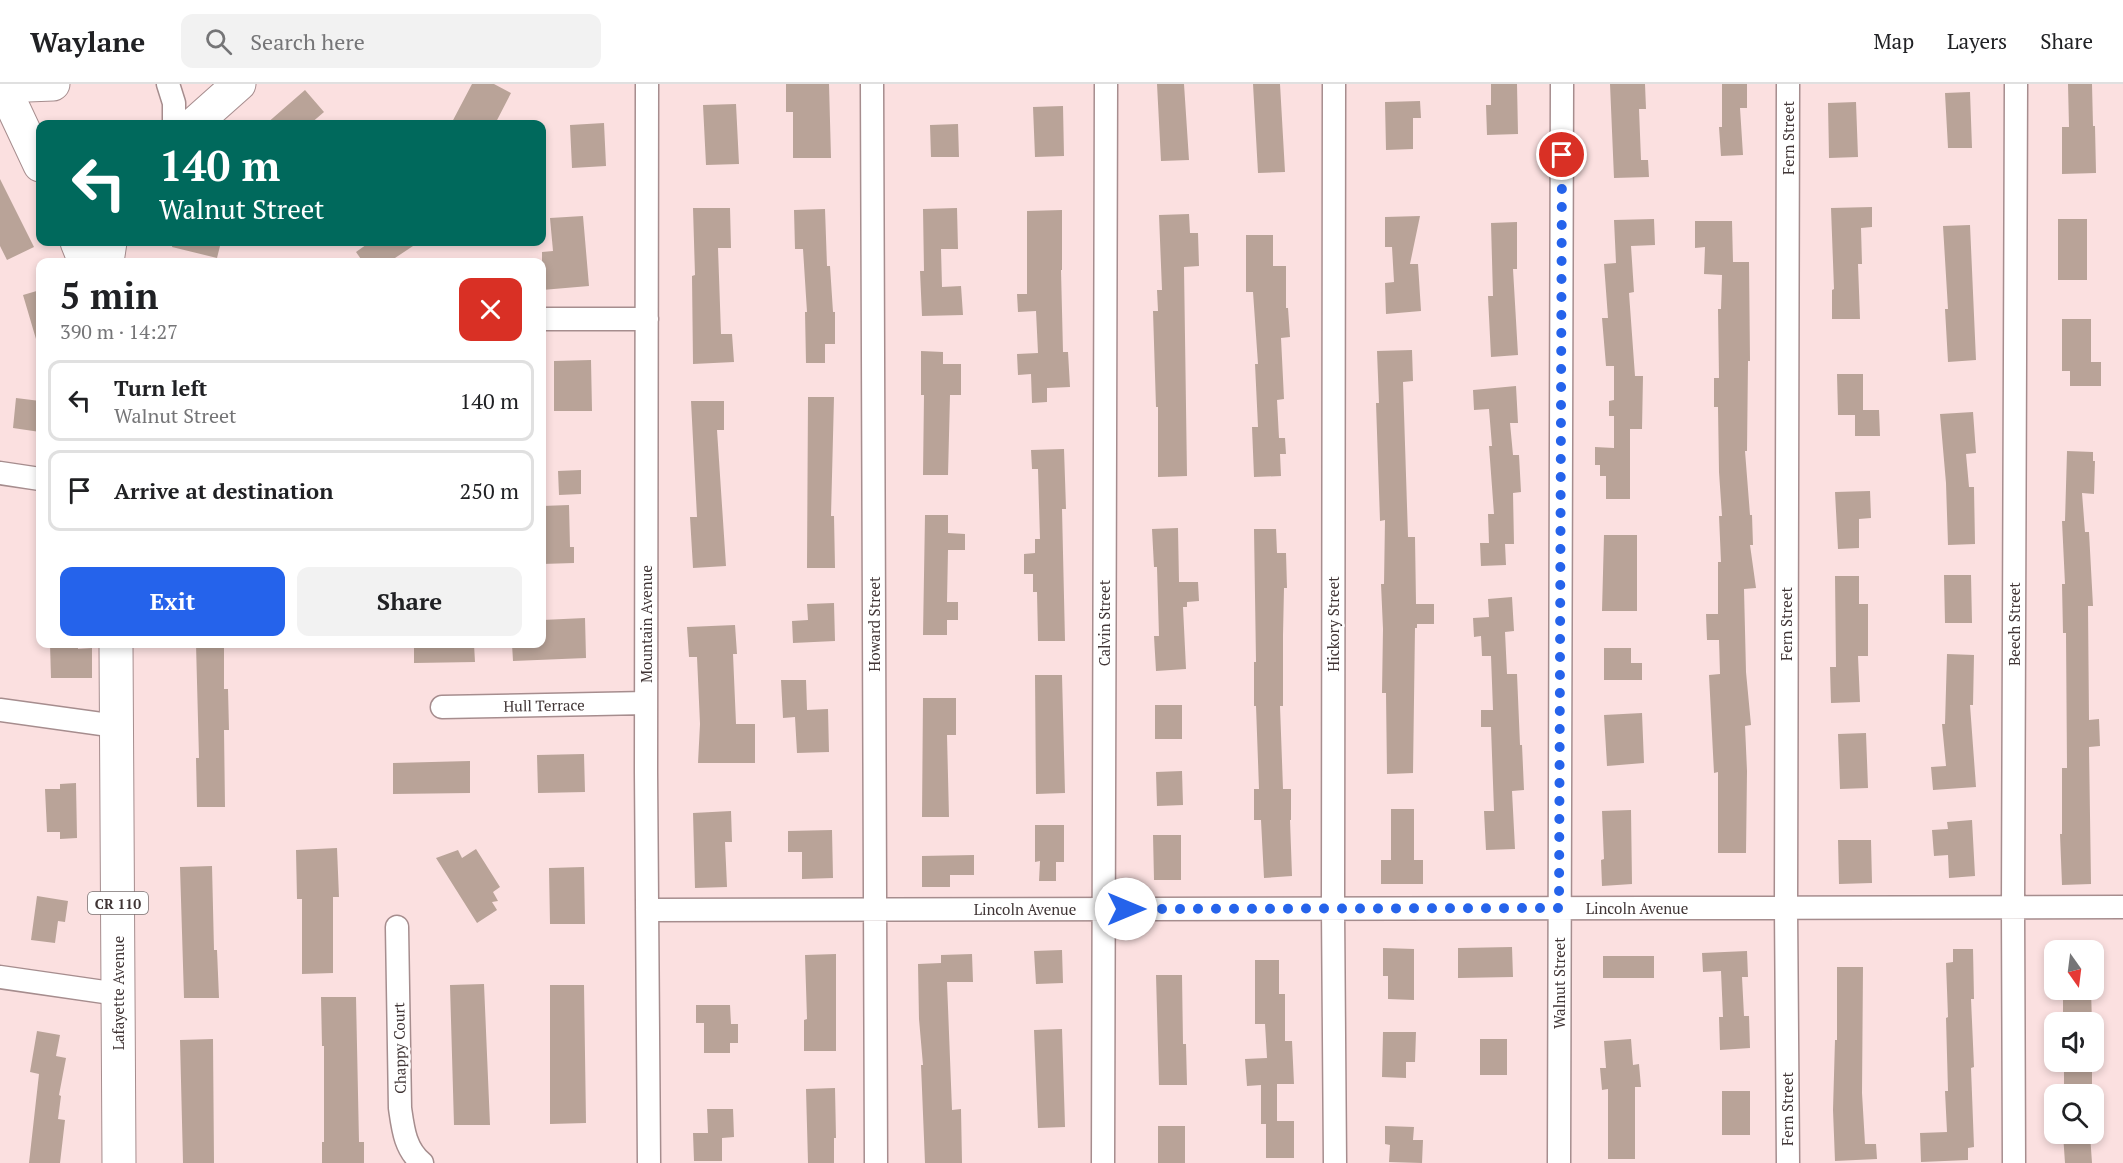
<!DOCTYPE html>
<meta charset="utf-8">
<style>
:root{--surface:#fff;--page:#f2f2f2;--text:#202124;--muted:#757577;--line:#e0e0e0;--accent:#2563eb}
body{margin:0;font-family:"PT Serif",serif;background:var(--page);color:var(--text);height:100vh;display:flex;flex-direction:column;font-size:22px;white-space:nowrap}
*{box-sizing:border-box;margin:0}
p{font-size:20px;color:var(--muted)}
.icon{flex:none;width:33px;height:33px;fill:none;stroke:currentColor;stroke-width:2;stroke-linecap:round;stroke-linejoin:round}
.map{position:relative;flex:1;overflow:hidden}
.panel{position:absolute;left:36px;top:174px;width:510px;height:390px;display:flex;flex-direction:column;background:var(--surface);border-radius:12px;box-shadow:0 3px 9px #0003}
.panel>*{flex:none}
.top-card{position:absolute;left:36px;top:36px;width:510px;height:126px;border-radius:12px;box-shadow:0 3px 9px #0003;background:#00695c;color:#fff;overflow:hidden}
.needle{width:39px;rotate:166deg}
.fabs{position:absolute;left:2044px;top:856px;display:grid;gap:12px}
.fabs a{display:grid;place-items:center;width:60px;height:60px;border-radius:12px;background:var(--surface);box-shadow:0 3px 9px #0003;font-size:30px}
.pin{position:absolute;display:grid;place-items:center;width:51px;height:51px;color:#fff;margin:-26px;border:3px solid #fff;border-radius:50%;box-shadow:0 2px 6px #0007}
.me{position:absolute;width:66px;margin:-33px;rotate:90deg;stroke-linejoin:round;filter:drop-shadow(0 0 4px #0008)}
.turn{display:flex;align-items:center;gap:21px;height:126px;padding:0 24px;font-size:27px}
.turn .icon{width:78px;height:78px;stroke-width:2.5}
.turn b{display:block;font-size:42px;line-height:51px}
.round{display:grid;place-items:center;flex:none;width:63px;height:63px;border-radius:12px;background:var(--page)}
.overview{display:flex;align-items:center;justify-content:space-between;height:102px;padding:0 24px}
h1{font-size:36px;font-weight:800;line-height:45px}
.button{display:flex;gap:12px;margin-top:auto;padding:12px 24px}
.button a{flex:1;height:69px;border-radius:12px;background:var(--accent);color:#fff;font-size:24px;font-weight:800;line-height:69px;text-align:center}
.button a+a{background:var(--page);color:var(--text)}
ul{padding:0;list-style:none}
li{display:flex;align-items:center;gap:18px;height:81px;margin:0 12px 9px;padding:0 12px;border:3px solid var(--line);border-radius:12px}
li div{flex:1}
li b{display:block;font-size:22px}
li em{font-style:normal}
header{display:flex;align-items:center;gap:36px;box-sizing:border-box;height:84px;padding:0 30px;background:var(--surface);border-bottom:2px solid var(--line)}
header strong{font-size:28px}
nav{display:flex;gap:33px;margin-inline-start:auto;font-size:21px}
.search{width:420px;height:54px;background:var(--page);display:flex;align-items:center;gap:15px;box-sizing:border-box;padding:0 21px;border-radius:12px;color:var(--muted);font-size:22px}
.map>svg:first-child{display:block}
</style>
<header>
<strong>Waylane</strong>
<div class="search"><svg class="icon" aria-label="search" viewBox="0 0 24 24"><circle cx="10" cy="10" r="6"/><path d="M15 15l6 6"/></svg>Search here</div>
<nav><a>Map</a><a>Layers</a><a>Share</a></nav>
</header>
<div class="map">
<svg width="2123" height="1079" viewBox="0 0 2123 1079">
<rect width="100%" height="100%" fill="#fbe0e0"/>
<!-- building -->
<path fill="#b9a398" d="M472,0H494L511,9L495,40H451Z
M786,0H829L831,74H793V28H786Z
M1157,0H1184L1189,76L1161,77Z
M1253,0H1280L1285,88L1258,89Z
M1491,0H1517L1518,50L1487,51L1486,21H1491Z
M1610,0H1645L1646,25H1639L1641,76H1648L1649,93L1614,94Z
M1722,0H1747V24H1740L1743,71L1721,72L1719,43H1722Z
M2068,0H2092L2093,42H2095L2096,89L2062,90V43H2069Z
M305,6L324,28L310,40H266Z
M1970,8L1972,64H1948L1945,9Z
M1420,17L1421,34H1413V65L1386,66L1385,18Z
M1856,18L1858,73L1829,74L1828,19Z
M736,20L739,80L706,81L703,21Z
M1063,22L1064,72L1035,73L1033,23Z
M604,39L606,82L572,84L570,41Z
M958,40L959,73H931L930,41Z
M0,95L34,163L7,176L0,162Z
M1872,123V143L1861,144L1862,180H1858L1860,235H1832V206L1834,205L1831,124Z
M693,124H730L731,164H718L721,250H732L734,278L693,280L692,192L695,191Z
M957,124L958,165H941L942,203L961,202L963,231L922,232L920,187H924L923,125Z
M825,125L827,182H830L833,228H835V260H825V279H806L805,228H807L803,165H795L794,126Z
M1062,126V186H1061L1063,268H1068L1070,303L1047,304V318L1032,319L1031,290L1018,291L1017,270L1038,269L1036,227L1018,228L1017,210H1027V127Z
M1189,130L1190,149H1198L1199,182L1184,183L1187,392L1158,393V323H1156L1153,227H1158L1157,206H1162L1159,131Z
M583,132L589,202L542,206V168L553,167L550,134Z
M1420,132L1410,180H1418L1421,227L1386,230L1385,199L1394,198L1392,163H1385V133Z
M1654,135L1655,161L1631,162L1634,208L1629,209L1635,292H1643L1642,345H1630V415H1606V392H1600V381H1595V363L1614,364V332H1609V317L1614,316V282H1606L1602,234H1608L1604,180L1616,179L1614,136Z
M2058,135H2087V196H2058Z
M1695,137H1732L1733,178H1749L1750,277H1748L1747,367H1745L1750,431H1752L1753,461H1750L1756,504L1744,505L1746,588L1751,641L1745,642L1747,687L1746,769H1718V688L1714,689L1709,591L1720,590L1719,556H1707L1706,530H1718V478H1721L1719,432H1722L1719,388L1718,323H1714V294H1719L1718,225H1721L1722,191L1704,190L1705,163L1695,164Z
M1517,138V185H1513L1518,271L1491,273L1488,212H1493L1491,139Z
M1970,141L1976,276L1948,278L1945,225H1948L1943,142Z
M1246,151H1273V182H1286V224H1288L1290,253L1281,254L1284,315L1277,316L1279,354H1285L1286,370H1280L1281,392L1254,393L1252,343H1258L1255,280H1258L1253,208H1246Z
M173,158H221L217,174L172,163Z
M370,158H419L389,178H363L356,168Z
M40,206V255H36L23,211Z
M2062,235H2091V278H2101V302H2070V287H2062Z
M1412,266L1413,297L1403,298L1408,453H1415L1416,520H1434V540H1417V544H1415L1413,689L1387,690L1386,609H1382L1383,545L1381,500H1384L1385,436L1380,437L1376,319H1379L1377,267Z
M921,267L943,268V280H961V311H950L948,391H923L924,311H921Z
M591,276L592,327H554V277Z
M1837,290H1863V326H1879L1880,352H1855V331H1838Z
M1516,302L1518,339H1510L1513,371H1519L1521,408L1513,409L1514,460H1505L1506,481L1481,482L1480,459H1489L1488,430H1494L1489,362H1492L1489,325L1474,326L1473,306Z
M808,313H834L831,432H834L835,484H807Z
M16,314L40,317V348L13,344Z
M691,317H724V346H717L726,482L693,484L690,433H697Z
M1973,328L1976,369L1966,370L1969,403H1974L1975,460L1948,461L1946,399L1940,330Z
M1064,365L1066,425H1062L1065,557H1038L1037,508H1033V490H1024V470L1035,469V455H1040L1038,385H1032L1031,366Z
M2067,367L2093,368V377H2095L2094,410L2082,409L2085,448H2089L2093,522H2088L2089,636L2099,635L2100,662L2089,663L2091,800L2062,801L2060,750H2062V684H2067L2066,549H2063L2062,500H2065L2062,437H2065Z
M581,386V410L559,411L558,387Z
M1870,407L1871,434L1859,435V464L1838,465L1835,408Z
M569,421L570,463H574V479L542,480V422Z
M925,431H948V449L965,450V466H948L947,518H958V536H947V551H923Z
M1178,444L1179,498H1198L1199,517L1187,518V523H1183L1186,585L1156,587L1154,552H1159L1157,483H1154L1152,445Z
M1254,445H1276L1277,469H1286L1287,504H1284L1283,551V622H1280L1283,705H1291V736H1290L1292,792L1264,794L1261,736H1254V705H1259L1256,622H1254V578H1256Z
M1604,451H1637V527H1602Z
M1944,491H1971L1972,539H1945Z
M1835,492H1859V520H1868V572H1858L1860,618L1831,619L1830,583H1836Z
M1512,513L1514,547L1505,548L1507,590H1517L1520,661H1522L1524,706L1512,707L1515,765L1486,766L1484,727H1494L1491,643H1481V626H1493L1491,572H1482L1481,552L1474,553L1473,534L1489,533L1488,515Z
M834,519L835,557L793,559L792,537L808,536L807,520Z
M585,534L586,574L513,577L512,560H542V536Z
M735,541L737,570H733L736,640H755V679H698L700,640L697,573H689L687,543Z
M50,560H78V565L92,564V594H51Z
M196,560H224V605H228L229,646H224L225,723H197L196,674H199Z
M414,560H474L475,578L414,579Z
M1604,564H1631V579H1642V596H1604Z
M1947,570L1974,571L1973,621H1970L1976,703L1933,706L1931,683L1946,682L1942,640H1945Z
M1035,591H1062L1065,709L1036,710Z
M781,596H806L807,626L828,625L829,668L797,669L795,633L783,634Z
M923,614H956V651H947L949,733H922Z
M1155,621H1182V655H1155Z
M1642,629L1644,679L1607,682L1604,631Z
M1866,649L1868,704L1840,705L1838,650Z
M584,670L585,708L538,709L537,671Z
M470,677V709L393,710V679Z
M1182,687L1183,721L1157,722L1156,688Z
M76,699L77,754L60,755V748H47L45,705H60V700Z
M1391,725H1414V776H1423V800H1381V776H1391Z
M1631,726L1632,800L1602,802L1601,776L1604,775L1602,727Z
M731,727L732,758H725L727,803L695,804L693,729Z
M1972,736L1975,792L1949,794L1948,771L1934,772L1932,746L1948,745L1947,738Z
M1035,741H1064V778H1056V797H1039L1040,777L1035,778Z
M832,746L833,794L802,795V768H788V747Z
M1153,751H1181V796H1154Z
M1838,756H1871L1872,799L1839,800Z
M337,764L339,813H333V889L302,890V815H297L296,766Z
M476,765L500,803L493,808L498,817L492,818L497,826L477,839L436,774L458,766L462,774Z
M974,771V791H950V803H922V772Z
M212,782L214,866H217L219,914H184L180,783Z
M584,783L585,840H550L549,784Z
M37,812L68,817L65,838L58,837L55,859L31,856Z
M1512,863L1513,893L1458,894V864Z
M1383,864L1414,865V916L1388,915V892H1383Z
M1953,865H1973L1974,915H1971L1974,983L1971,984L1974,1063L1968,1064V1076L1921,1078L1920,1049L1947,1048L1945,1007H1948L1946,934L1948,933L1946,879L1953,878Z
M1062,866L1063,899L1036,900L1034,867Z
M1747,867L1748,893H1742L1744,932H1749L1750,964L1720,966L1719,933H1723L1721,887L1703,888L1702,869Z
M836,870V967H804V936L807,935L805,871Z
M972,870L973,898H947L952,1026L961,1025L962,1079H925L921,981H923L919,935L918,880L941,879V871Z
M1603,872H1654V894H1603Z
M1255,876H1279V910H1285V957H1292L1294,1000H1277V1037H1294V1074H1266V1040H1261V1001L1247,1002L1245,975L1267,974L1265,940H1255Z
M1837,883H1863L1862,1009L1865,1060H1876L1877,1075L1835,1077L1833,1026L1835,956H1837Z
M1156,891H1182L1183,960H1186L1187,1001H1159Z
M484,900L490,1041H454L450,901Z
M550,901H584L586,1039L550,1040Z
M2063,906H2091L2092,939H2063Z
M321,913H356L359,1058H364V1079H322V1058H324V962H322Z
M696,921H730L731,940H738V959H730V969H704V939H696Z
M1062,945L1065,1043L1038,1044L1034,946Z
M37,947L60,951L56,972L66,974L59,1011L61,1012L58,1035L65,1036L60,1079H29L39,990L30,988Z
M1383,948H1416L1415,978H1406V994L1382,993Z
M213,955L214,1079H183L180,956Z
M1480,955H1507V991H1480Z
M1631,955L1633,981L1639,980L1641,1003H1635V1075H1608V1005L1602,1006L1600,984H1606L1604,957Z
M2064,978H2092V1011H2064Z
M835,1004L836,1054H834V1079H808L806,1005Z
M1722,1007H1750V1051H1722Z
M707,1025H733L734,1053L722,1054V1077H694L693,1049H708Z
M1158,1042H1185V1079H1158Z
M1385,1042L1414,1043L1413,1056H1423L1422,1079L1389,1078L1390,1061L1385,1060Z
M2063,1050H2090L2092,1079H2065Z"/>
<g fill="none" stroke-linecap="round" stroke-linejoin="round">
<!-- minor casing -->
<g stroke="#a68d8e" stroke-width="25">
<path id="minor" d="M168,0L174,19V40
M647,0L646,688L649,1079
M872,0L876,1079
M1334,0L1333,825L1335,1079
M542,235H647
M0,389L40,395
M442,623L646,619
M0,626L116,642
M647,826L2123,823
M397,843L400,1024C403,1045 405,1065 422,1079
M0,893L118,910
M1103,1079L1106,0
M1559,1079L1562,0
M1788,1079L1786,824L1788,0
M2014,1079L2013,823L2016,0"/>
</g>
<!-- secondary casing -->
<g stroke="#a68d8e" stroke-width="35">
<path id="secondary" d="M3,2L53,0
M194,40L239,0
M107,178L110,158"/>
</g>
<!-- primary casing -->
<g stroke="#a68d8e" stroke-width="35">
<path id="primary" d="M2,0L40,81
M77,158L85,178
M116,560L119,1079"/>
</g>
<!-- minor -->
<use href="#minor" stroke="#fff" stroke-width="22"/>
<!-- secondary -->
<use href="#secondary" stroke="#fff" stroke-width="33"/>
<!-- primary -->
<use href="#primary" stroke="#fff" stroke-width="33"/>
</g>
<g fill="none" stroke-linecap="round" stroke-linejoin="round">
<!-- route -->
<path stroke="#2563eb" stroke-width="10" stroke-dasharray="0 18" d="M1126,825L1559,824L1562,71"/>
</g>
<g text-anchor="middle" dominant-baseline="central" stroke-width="5" stroke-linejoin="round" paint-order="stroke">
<!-- shield labels -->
<rect fill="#fff" stroke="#797272" stroke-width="1.5" x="88" y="808" width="60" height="22" rx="4.5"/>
<g font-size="14" font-weight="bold" fill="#403535">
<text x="118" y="819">CR 110</text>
</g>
<!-- street labels -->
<g font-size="15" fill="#403535" stroke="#fff">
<text transform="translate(1788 54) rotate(-90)">Fern Street</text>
<text transform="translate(1104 539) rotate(-90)">Calvin Street</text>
<text transform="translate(646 540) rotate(-90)">Mountain Avenue</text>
<text transform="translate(874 540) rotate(-90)">Howard Street</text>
<text transform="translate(1333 540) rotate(-90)">Hickory Street</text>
<text transform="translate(1786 540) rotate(-90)">Fern Street</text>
<text transform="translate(2014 540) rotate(-90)">Beech Street</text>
<text transform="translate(544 621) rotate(-1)">Hull Terrace</text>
<text x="1637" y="824">Lincoln Avenue</text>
<text x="1025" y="825">Lincoln Avenue</text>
<text transform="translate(1559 899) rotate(-90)">Walnut Street</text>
<text transform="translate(118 909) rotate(-90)">Lafayette Avenue</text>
<text transform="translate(399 964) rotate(-91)">Chappy Court</text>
<text transform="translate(1787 1025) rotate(-90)">Fern Street</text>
</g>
</g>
</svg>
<div class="fabs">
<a><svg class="needle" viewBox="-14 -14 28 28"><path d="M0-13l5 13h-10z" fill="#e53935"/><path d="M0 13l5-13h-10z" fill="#757577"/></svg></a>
<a><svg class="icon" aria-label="sound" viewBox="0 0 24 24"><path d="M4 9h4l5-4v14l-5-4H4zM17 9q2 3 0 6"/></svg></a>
<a><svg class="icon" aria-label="search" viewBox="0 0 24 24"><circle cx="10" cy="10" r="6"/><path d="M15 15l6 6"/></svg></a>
</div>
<div class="pin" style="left:1562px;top:71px;background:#d93025"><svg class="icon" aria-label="arrive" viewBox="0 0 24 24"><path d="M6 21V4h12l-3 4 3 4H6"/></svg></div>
<svg class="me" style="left:1126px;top:825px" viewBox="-20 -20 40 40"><circle r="19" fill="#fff"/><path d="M0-13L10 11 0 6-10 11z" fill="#2563eb"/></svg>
<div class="top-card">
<div class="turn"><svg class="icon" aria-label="left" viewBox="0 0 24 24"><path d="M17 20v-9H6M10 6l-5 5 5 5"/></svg><div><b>140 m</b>Walnut Street</div></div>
</div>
<section class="panel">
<div class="overview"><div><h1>5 min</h1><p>390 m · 14:27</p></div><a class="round" style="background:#d93025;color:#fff"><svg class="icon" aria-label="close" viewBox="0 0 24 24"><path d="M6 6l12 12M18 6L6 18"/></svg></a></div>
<ul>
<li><svg class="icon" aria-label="left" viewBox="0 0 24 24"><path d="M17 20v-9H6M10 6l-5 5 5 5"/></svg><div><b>Turn left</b><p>Walnut Street</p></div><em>140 m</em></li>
<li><svg class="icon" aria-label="arrive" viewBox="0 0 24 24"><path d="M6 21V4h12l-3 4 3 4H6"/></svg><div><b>Arrive at destination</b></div><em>250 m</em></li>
</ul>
<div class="button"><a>Exit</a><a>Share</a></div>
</section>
</div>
